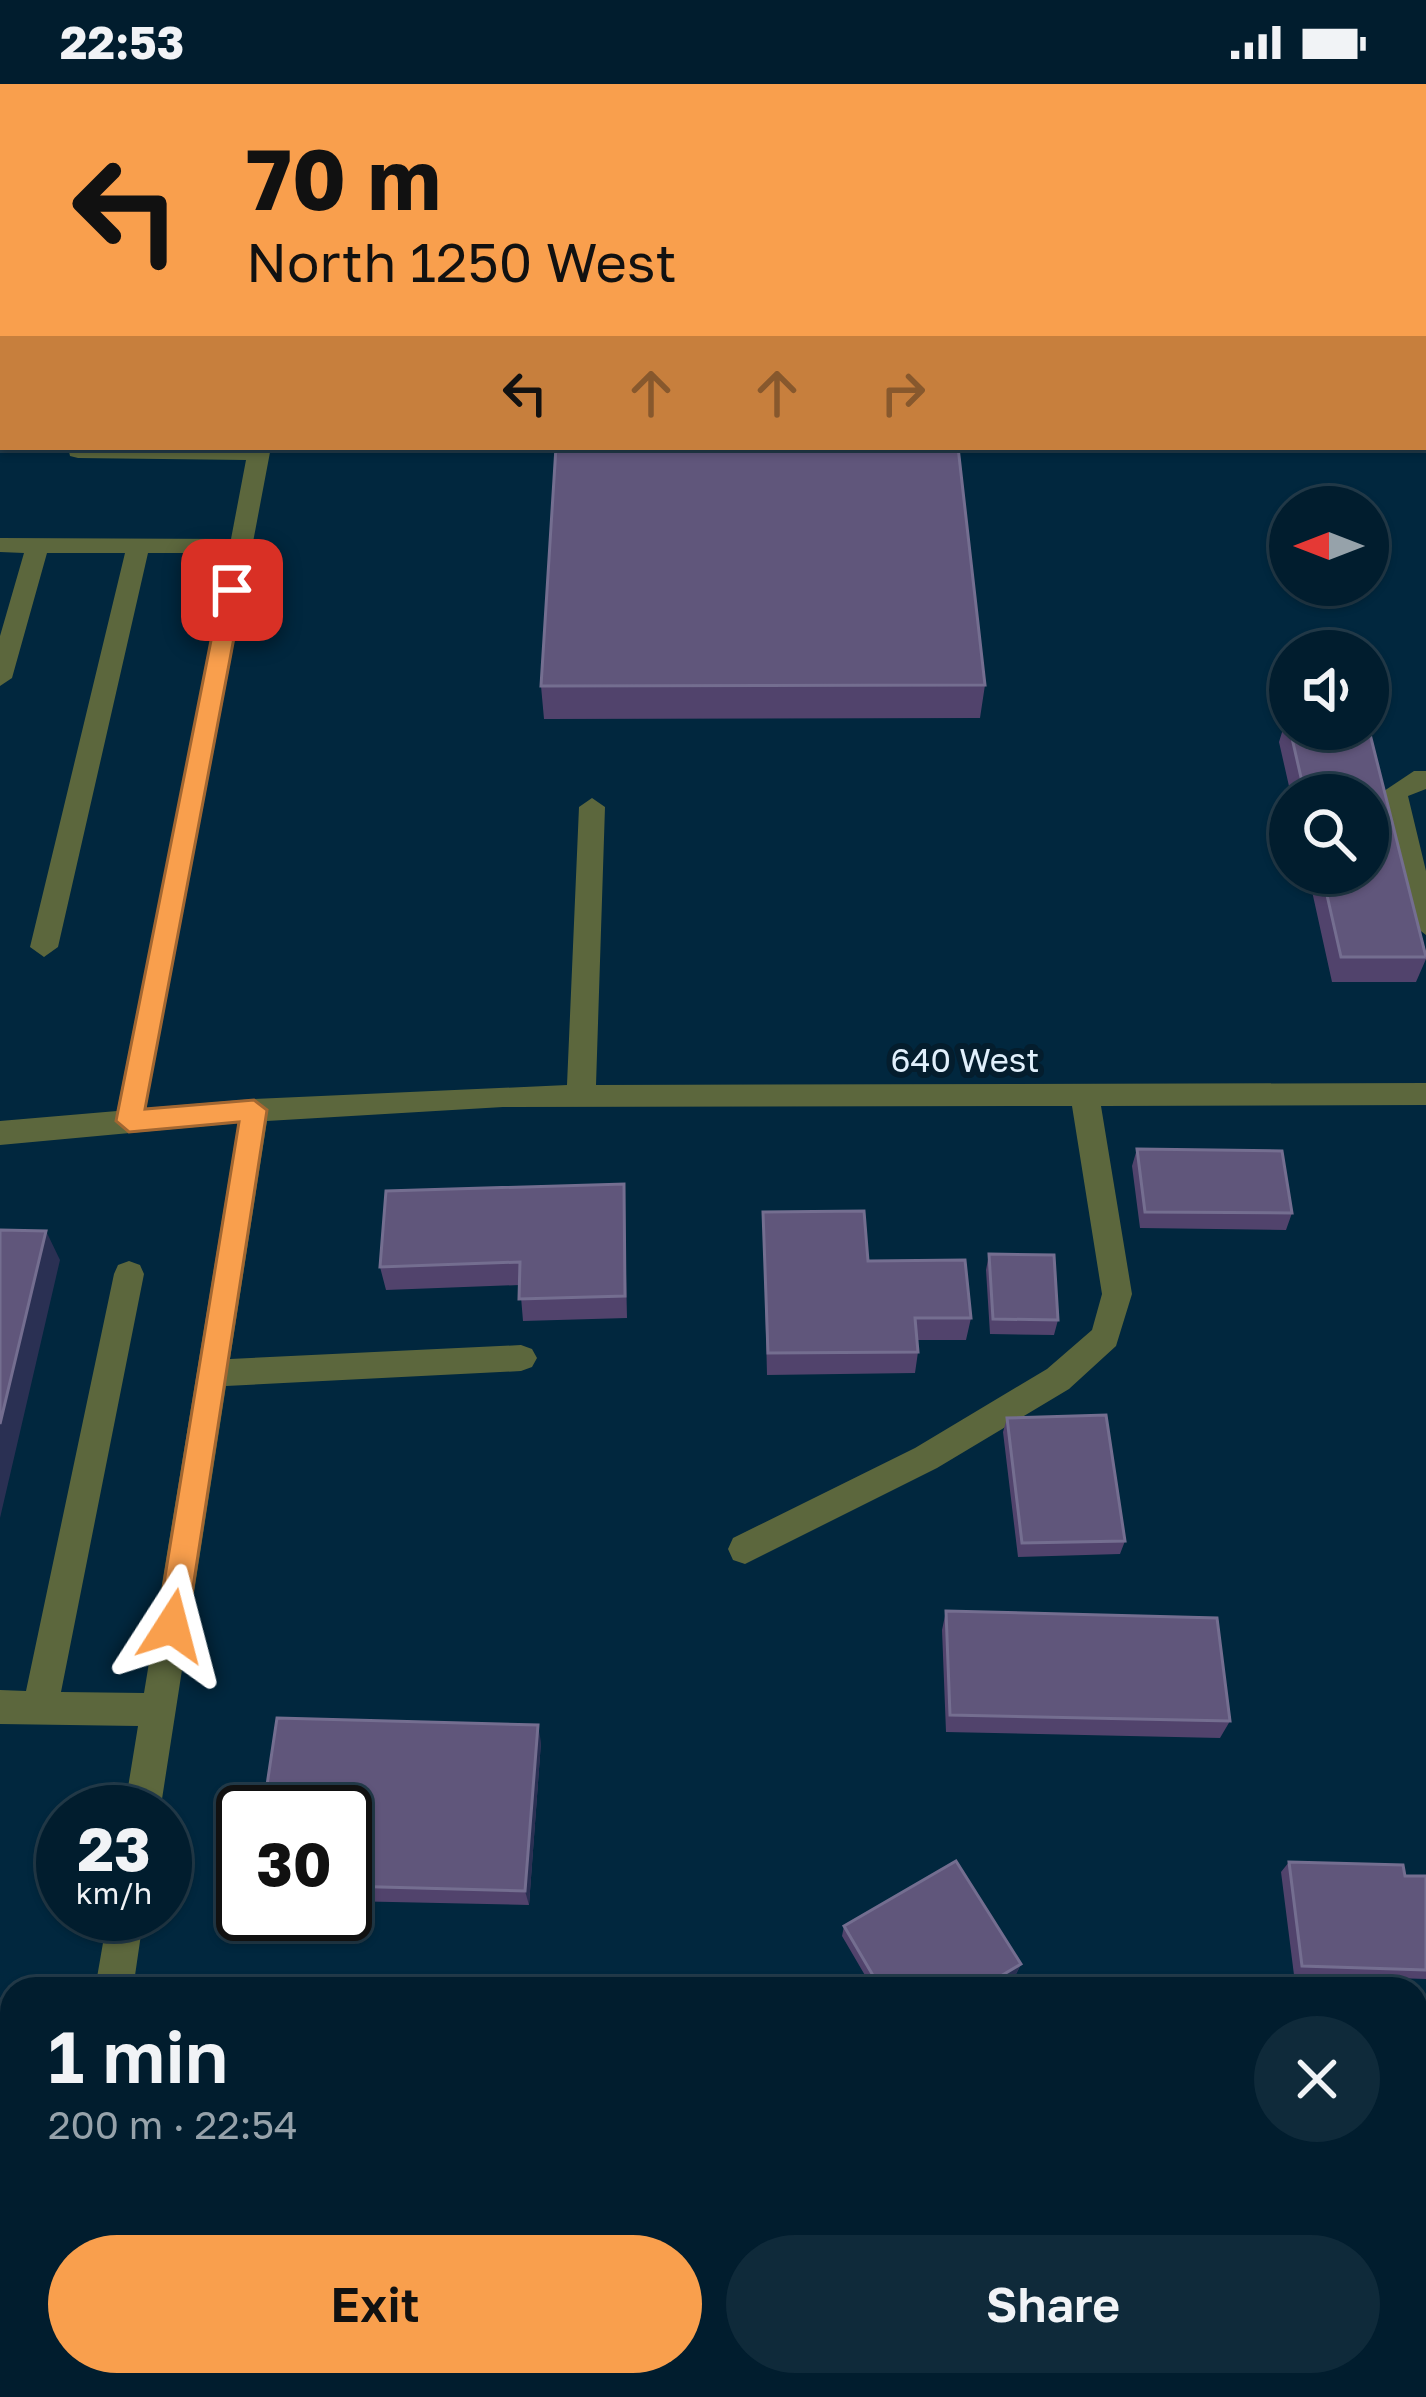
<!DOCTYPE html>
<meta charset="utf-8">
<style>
:root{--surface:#011d2e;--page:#0f2a3a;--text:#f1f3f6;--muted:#96a2aa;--line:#233b4a;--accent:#f99f4d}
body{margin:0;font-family:"Golos Text",sans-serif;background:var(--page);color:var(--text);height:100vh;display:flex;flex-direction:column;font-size:45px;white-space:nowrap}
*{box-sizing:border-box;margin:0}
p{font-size:39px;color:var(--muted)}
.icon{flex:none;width:66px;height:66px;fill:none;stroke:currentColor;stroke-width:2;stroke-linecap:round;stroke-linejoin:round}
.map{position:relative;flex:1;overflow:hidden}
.sheet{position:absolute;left:0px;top:1893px;width:1428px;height:420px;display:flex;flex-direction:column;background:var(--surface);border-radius:36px 36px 0 0;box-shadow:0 3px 9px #0004,0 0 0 3px var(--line)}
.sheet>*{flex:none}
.banner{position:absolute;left:0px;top:0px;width:1428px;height:366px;box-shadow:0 3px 9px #0004,0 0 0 3px var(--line);background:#f99f4d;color:#111;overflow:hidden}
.needle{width:78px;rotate:270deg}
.buttons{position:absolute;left:1269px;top:402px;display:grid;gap:24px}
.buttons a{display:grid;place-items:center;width:120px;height:120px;border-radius:50%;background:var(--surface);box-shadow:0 3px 9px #0004,0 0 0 3px var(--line);font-size:60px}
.speed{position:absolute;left:36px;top:1701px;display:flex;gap:24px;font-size:60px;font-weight:700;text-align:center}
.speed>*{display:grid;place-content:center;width:156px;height:156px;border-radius:50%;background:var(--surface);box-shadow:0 3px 9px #0004,0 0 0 3px var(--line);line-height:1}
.speed small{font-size:30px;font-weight:400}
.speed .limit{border:6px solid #111;border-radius:18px;background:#fff;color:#111}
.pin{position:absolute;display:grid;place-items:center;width:102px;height:102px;color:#fff;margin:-51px;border-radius:24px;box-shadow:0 6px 18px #0006}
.me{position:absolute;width:132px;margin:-66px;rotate:9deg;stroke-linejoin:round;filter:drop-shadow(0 0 9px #0008)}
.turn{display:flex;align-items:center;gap:42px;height:252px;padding:0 48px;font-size:54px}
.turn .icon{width:156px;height:156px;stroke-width:2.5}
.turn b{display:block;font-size:84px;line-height:102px}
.lanes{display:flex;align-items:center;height:114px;padding:0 48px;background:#0003;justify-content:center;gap:60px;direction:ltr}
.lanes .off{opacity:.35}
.round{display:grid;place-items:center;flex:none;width:126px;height:126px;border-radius:63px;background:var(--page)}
.head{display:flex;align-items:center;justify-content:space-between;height:204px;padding:0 48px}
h1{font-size:72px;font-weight:600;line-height:90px}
.action{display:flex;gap:24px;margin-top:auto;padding:24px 48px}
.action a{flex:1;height:138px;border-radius:72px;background:var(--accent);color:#111;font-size:48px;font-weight:600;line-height:138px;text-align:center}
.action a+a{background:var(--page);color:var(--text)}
.status{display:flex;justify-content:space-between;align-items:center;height:84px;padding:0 60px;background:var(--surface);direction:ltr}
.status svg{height:33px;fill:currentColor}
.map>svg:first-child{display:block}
</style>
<div class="status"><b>22:53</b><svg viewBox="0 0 49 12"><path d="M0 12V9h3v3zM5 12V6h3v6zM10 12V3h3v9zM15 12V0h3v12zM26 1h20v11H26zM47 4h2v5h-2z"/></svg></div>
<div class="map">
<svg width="1426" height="2313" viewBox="0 0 1426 2313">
<rect width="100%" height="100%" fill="#01273e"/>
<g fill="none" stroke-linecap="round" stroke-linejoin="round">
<!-- minor -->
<path fill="#5c673d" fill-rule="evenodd" d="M68,363H271L146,1024L254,1015L567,1001L579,723L592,714L605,723L596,1001L1426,999V1021L1101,1022L1132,1210L1116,1262L1069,1305L937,1384L745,1480L733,1476L728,1465L733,1454L915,1364L1047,1285L1092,1246L1102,1210L1072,1022L503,1023L267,1037L230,1275L521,1261L532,1265L537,1274L532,1283L521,1287L226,1302L160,1728H124L138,1642L0,1640V1606L26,1607L114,1190L118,1181L129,1177L140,1181L144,1190L61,1608L144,1609L238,1039L0,1061V1037L117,1027L228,469H148L58,863L44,873L30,863L125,469H47L12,594L0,602V552L24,469L0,468V454L231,455L246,376L78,374L70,372Z
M1414,687H1426V705L1408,712L1426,787V851L1413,841L1381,709Z
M108,1830H144L133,1905H95Z
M1416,2049H1426V2089H1416Z
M31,2301H73L71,2313H29Z
M1083,2301H1125L1126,2313H1084Z"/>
</g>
<!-- wall -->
<path fill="#51436c" d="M956,0H1041V3H957Z
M985,601L980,634L544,635L541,602Z
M1287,632H1290V645H1368V642L1426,869V875L1416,898H1332L1308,789H1368V711H1291L1279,658Z
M1137,1065L1292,1129L1286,1146L1140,1144L1132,1082Z
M624,1100L627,1234L523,1237L520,1201L386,1206L380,1183Z
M763,1128L868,1177L971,1234L966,1256H917L918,1268L915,1289L767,1291Z
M989,1170L1058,1236L1054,1251L990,1250L986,1186Z
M1007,1334L1125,1457L1120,1470L1018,1473L1003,1348Z
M946,1527L1230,1637L1220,1654L946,1648L942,1546Z
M541,1658L529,1821L345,1817V1728Z
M1289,1778L1405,1792H1426V1895L1294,1891L1281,1788Z
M844,1842L1021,1880L1016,1890L991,1905H873L842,1852Z
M1226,2301H1416L1426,2313H1228Z"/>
<!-- shaded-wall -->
<path fill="#2a3053" d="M87,0H105V3H86Z
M3,259V326L0,335V268Z
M46,1147L60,1176L0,1434V1340Z
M538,1641L541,1658L529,1821L525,1807Z
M1021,1880L1016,1890L991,1905H979Z
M501,2301H507L506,2313H500Z"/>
<!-- building -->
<path fill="#60567b" stroke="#746e90" stroke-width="3" d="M0,0H87L86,3H3V259L0,268Z
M962,0H1041V1Z
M556,363H958L985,601L541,602Z
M1287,632H1290V645H1368V642L1426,873H1341L1322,789H1368V711H1305Z
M1137,1065L1282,1067L1292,1129L1145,1128Z
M624,1100L625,1212L519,1215L520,1178L380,1183L386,1107Z
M864,1127L868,1177L965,1176L971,1234H915L918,1268L768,1269L763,1128Z
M0,1146L46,1147L0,1340Z
M989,1170L1054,1171L1058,1236L993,1235Z
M1106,1331L1125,1457L1022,1459L1007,1334Z
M946,1527L1217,1534L1230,1637L950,1631Z
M277,1634L538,1641L525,1807L345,1802V1728H263Z
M956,1777L1021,1880L979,1905H951L948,1900L939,1905H881L844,1842Z
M1289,1778L1403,1781L1405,1792H1426V1886L1302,1882Z
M1416,2253H1426V2313H1240L1239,2301H1416Z
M185,2301H501L500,2313H183Z
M799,2301H911V2313H799Z"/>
<!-- route -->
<path fill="#f99f4d" stroke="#a26732" stroke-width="3" d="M232,499L243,506L145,1025L254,1016L267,1026L187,1542L183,1552L172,1556L161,1552L157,1542L239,1038L129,1048L116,1037L221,506Z"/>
<g text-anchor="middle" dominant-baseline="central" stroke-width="12" stroke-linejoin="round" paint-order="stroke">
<!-- street labels -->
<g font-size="33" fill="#e1f0fc" stroke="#041d2d">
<text x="965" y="975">640 West</text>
</g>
</g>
</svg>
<div class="buttons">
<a><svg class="needle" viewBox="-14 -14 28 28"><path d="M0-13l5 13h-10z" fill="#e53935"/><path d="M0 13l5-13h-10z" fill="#96a2aa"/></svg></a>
<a><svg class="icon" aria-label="sound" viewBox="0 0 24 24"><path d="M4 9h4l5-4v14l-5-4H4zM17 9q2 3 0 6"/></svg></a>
<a><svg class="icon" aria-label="search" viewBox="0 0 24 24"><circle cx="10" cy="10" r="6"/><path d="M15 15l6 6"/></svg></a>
</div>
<div class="speed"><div>23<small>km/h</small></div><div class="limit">30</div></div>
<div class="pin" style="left:232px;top:506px;background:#d93025"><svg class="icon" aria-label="arrive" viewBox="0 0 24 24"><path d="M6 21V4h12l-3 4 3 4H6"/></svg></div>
<svg class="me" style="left:172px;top:1542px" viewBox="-20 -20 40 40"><path d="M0-17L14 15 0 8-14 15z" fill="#f99f4d" stroke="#fff" stroke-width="4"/></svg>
<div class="banner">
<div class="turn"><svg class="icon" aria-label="left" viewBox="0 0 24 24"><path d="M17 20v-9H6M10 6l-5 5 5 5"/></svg><div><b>70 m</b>North 1250 West</div></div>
<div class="lanes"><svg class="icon" aria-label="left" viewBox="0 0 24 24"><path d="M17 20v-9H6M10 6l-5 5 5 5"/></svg><svg class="icon off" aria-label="ahead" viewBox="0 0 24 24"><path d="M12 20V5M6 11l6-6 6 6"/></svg><svg class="icon off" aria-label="ahead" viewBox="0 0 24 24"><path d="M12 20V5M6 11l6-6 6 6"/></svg><svg class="icon off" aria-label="right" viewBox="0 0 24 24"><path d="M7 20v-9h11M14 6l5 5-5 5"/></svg></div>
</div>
<section class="sheet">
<div class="head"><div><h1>1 min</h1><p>200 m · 22:54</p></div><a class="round"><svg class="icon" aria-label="close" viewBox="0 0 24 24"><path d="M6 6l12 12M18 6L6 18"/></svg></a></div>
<div class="action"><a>Exit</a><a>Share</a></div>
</section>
</div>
